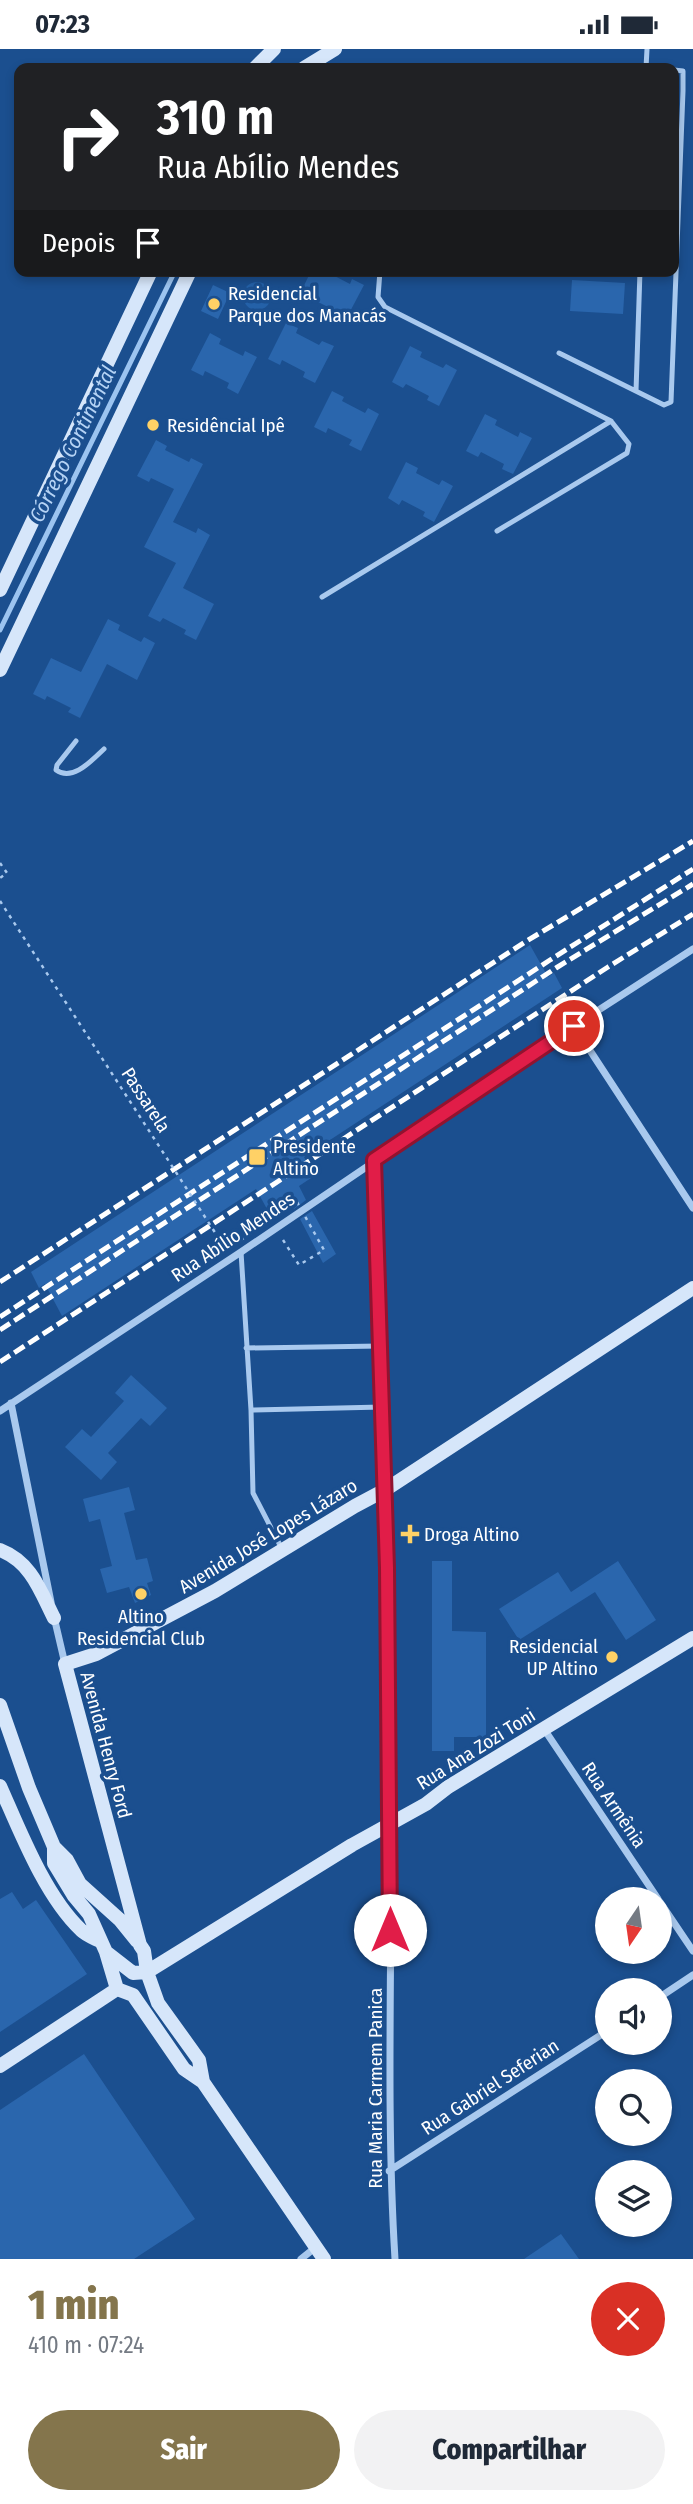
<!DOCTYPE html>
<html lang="pt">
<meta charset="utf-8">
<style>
:root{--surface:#fff;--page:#f2f2f3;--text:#1f2937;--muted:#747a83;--accent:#84754c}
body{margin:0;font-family:"Fira Sans Condensed",sans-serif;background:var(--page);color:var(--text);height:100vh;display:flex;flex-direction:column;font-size:26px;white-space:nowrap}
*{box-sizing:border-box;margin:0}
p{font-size:23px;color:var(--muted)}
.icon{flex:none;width:38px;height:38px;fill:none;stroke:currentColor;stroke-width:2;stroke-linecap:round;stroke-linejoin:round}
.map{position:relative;height:2210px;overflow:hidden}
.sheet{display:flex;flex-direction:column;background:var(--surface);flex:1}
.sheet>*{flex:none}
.top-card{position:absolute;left:14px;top:14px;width:665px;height:214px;border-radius:14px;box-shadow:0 4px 10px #0003;background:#202124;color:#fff;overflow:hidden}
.needle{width:46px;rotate:193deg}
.tools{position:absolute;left:595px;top:1838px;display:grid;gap:14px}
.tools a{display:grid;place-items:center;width:77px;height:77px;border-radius:50%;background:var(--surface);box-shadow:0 4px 10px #0003;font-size:35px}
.pin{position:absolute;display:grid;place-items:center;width:60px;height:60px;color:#fff;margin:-30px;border:4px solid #fff;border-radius:50%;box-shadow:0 2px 7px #0007}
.me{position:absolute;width:77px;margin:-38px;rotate:0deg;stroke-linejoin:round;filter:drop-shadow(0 0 5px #0008)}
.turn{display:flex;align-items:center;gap:24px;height:147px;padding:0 28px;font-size:32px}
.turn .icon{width:91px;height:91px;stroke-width:2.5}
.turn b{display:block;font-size:49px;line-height:60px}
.then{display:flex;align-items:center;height:66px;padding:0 28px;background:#0003;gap:14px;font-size:26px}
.round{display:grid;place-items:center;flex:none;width:74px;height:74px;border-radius:37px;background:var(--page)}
.headline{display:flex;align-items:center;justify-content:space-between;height:119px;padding:0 28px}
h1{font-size:42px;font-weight:800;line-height:52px;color:var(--accent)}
.action{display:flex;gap:14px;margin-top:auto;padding:14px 28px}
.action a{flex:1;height:80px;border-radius:42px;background:var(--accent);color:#fff;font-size:28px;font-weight:800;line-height:80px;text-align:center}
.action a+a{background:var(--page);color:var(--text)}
.status{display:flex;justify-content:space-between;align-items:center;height:49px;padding:0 35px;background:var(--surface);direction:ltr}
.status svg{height:19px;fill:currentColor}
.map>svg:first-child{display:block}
</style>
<div class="status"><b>07:23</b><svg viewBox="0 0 49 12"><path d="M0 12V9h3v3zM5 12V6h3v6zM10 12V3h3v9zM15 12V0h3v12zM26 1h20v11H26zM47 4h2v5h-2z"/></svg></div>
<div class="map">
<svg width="693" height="2210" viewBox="0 0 693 2210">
<rect width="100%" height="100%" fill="#1b4f8f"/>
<!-- green -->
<path fill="#2461a8" d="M243 247a14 14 0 1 1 28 0a14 14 0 1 1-28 0Z"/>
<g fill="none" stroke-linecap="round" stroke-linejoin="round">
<!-- stream -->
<path stroke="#9cc4f0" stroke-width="5" d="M0,581L175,222"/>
</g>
<!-- building -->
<path fill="#2a66ad" d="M311,222H325L350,235L352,230L364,236L345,272L333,266L336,262L312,250L310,254L298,249Z
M572,231L625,234L623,265L570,262Z
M213,236L230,244L218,270L201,262Z
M286,274L298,279L296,284L319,296L322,292L334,297L315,334L303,328L305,323L282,311L280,316L268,310Z
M210,284L221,290L219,295L243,307L245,302L257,308L238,345L227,339L229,334L205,322L203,327L191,321Z
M410,297L422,303L420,308L443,319L446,315L457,321L439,357L427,351L429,347L406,335L403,339L392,333Z
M332,342L344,348L342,352L365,364L368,359L379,365L361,402L349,396L352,391L328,379L326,384L314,378Z
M485,365L497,371L495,376L518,388L520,383L532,389L513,425L502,420L504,415L481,403L478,408L466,402Z
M156,391L167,397L165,401L189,413L191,409L203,415L173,473L196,484L198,479L210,486L183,539L214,555L196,591L184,585L186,581L163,569L160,573L148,567L176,514L144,498L174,440L151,429L149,433L137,427Z
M406,413L418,419L416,424L439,436L442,431L453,437L434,473L423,467L425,463L402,451L399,456L388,449Z
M108,570L120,576L118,581L141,593L144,588L155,594L137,631L107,615L80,669L68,663L71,659L47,647L45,651L33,645L51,609L81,623Z
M530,896L548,928L554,924L562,939L304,1108L314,1127L299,1137L306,1151L294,1160L287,1147L267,1160L256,1140L62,1267L45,1235L39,1239L31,1223Z
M312,1162L336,1205L323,1214L300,1170Z
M131,1326L167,1359L150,1377L141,1369L108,1404L117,1413L101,1431L65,1398L82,1380L91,1388L124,1352L115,1344Z
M129,1438L135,1461L124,1464L136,1511L147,1509L153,1532L147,1534L151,1546L135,1554L129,1538L107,1544L100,1520L112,1517L100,1470L89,1473L83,1450Z
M432,1512H452V1582L486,1583V1688H454V1702H432Z
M618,1512L656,1571L626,1591L595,1543L519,1591L499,1560L558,1523L571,1543Z
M12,1843L23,1860L36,1851L87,1925L0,1983V1850Z
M84,2005L195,2170L134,2210H0V2061Z
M561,2185L579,2210H524Z"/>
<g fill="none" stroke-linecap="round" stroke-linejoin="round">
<!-- path -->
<path stroke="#a9c9ee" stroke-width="2.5" stroke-dasharray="3.5 5" stroke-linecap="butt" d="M0,814L7,824L0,829
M283,1191L299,1216L324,1201"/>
<!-- lane -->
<path stroke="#a9c9ee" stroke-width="5" d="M646,19L647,0
M380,222L378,248L385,258L611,372
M559,304L664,356L671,353L683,42V22L674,21
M636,342L640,222
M322,548L611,372L629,395L627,404L497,482
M76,692L57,716L56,721C73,733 92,711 104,700
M241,1203L251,1361L253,1444L282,1500
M246,1299L380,1297
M251,1361L382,1358"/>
<!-- street -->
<path stroke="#a9c9ee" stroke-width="7" d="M574,977L693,1159
M374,1111C381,1332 390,1553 391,1774C392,1919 386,2065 395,2210
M11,1354L51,1553
M0,1362L241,1203L574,977L693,900
M54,1568L65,1615
M544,1680L658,1850
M660,1853L693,1902
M660,1948L693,1926
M389,2122L607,1982
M301,2210L316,2198"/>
<!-- secondary -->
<path stroke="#d6e6fa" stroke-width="14" d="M255,19L274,0
M304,19L335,0
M0,541L151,222
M0,621L190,222
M0,1501C31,1513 40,1541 54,1569
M0,1656L29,1739L54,1798L67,1811L80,1835L120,1871L137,1892
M0,1737C20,1782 45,1847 81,1881C86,1886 94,1889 100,1892
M54,1798V1814L74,1847L89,1865L106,1903L117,1940
M106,1903L133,1924L147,1923L352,1796L426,1755L448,1738L693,1589
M117,1940L133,1946L184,2020L203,2033L199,2011L158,1954L147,1923L144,1902L140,1896L65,1615L96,1605L215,1542L355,1457L385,1441L693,1239
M0,2017L117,1940
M203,2033L324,2210"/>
<!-- rail -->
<path stroke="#fff" stroke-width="5" stroke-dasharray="12 5" stroke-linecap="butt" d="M0,1233L525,893L693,792
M0,1268L550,911L693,820
M0,1281L556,919L693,835
M0,1313L608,918L693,865"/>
<!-- path-bridge -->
<path stroke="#a9c9ee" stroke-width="2.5" stroke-dasharray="3.5 5" stroke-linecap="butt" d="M0,852L216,1185L226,1193H238L297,1153L324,1201"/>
</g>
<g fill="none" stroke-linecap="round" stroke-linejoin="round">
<!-- route casing -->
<g stroke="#92132f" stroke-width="18">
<path id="route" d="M390,1881L387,1519L374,1111L574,977"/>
</g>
<!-- route -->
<use href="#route" stroke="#e11d48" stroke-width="12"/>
</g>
<!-- markers -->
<g fill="#ffd166" stroke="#1b4f8f" stroke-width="2.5">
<circle cx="214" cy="255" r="7"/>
<circle cx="153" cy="376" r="7"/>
<rect x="248" y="1099" width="18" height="18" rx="3.5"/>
<path d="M406.5 1474.5h7v7h7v7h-7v7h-7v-7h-7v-7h7z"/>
<circle cx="141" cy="1545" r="7"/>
<circle cx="612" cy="1608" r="7"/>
</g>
<g text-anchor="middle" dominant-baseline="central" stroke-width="7" stroke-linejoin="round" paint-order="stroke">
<!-- poi labels -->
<g font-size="19" fill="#fff" stroke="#1b4f8f" text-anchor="start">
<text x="228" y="244">Residencial<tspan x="228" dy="22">Parque dos Manacás</tspan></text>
<text x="167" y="376">Residêncial Ipê</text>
<text x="273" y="1097">Presidente<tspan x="273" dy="22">Altino</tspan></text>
<text x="424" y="1485">Droga Altino</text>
<text x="141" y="1567" text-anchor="middle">Altino<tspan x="141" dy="22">Residencial Club</tspan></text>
<text x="598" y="1597" text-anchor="end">Residencial<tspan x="598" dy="22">UP Altino</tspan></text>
</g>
<!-- street labels -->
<g font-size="19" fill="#fff" stroke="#1b4f8f">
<text transform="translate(146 1051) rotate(57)">Passarela</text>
<text transform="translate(233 1188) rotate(-34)">Rua Abílio Mendes</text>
<text transform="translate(268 1487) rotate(-31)">Avenida José Lopes Lázaro</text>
<text transform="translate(106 1696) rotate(75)">Avenida Henry Ford</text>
<text transform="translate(476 1700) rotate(-32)">Rua Ana Zozi Toni</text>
<text transform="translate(614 1756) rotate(56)">Rua Armênia</text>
<text transform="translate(490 2038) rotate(-33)">Rua Gabriel Seferian</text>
<text transform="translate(375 2039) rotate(-90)">Rua Maria Carmem Panica</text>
</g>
<!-- water labels -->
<g font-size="21" font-style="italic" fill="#b5d3f5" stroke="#1b4f8f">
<text transform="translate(73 395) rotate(-64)">Córrego Continental</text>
</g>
</g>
</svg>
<div class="tools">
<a><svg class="needle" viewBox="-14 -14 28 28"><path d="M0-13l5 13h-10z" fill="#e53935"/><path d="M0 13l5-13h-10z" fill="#747a83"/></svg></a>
<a><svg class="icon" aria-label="sound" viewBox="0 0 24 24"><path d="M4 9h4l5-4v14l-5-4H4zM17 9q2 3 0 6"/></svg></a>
<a><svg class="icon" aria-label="search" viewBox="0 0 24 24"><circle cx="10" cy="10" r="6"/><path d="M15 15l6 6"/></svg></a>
<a><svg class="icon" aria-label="layers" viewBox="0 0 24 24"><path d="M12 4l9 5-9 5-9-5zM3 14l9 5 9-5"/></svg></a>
</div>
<div class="pin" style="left:574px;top:977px;background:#d93025"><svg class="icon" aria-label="arrive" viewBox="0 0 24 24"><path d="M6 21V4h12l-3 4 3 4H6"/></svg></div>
<svg class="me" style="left:390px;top:1881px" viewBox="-20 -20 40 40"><circle r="19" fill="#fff"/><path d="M0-13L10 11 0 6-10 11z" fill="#e11d48"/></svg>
<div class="top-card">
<div class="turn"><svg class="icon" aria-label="right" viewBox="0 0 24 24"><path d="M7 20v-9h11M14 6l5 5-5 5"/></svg><div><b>310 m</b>Rua Abílio Mendes</div></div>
<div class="then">Depois<svg class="icon" aria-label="arrive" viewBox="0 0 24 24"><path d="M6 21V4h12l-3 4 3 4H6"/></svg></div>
</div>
</div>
<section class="sheet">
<div class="headline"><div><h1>1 min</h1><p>410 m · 07:24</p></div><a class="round" style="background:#d93025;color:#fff"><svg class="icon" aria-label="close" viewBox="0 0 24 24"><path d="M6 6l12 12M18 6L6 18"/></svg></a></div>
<div class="action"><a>Sair</a><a>Compartilhar</a></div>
</section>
